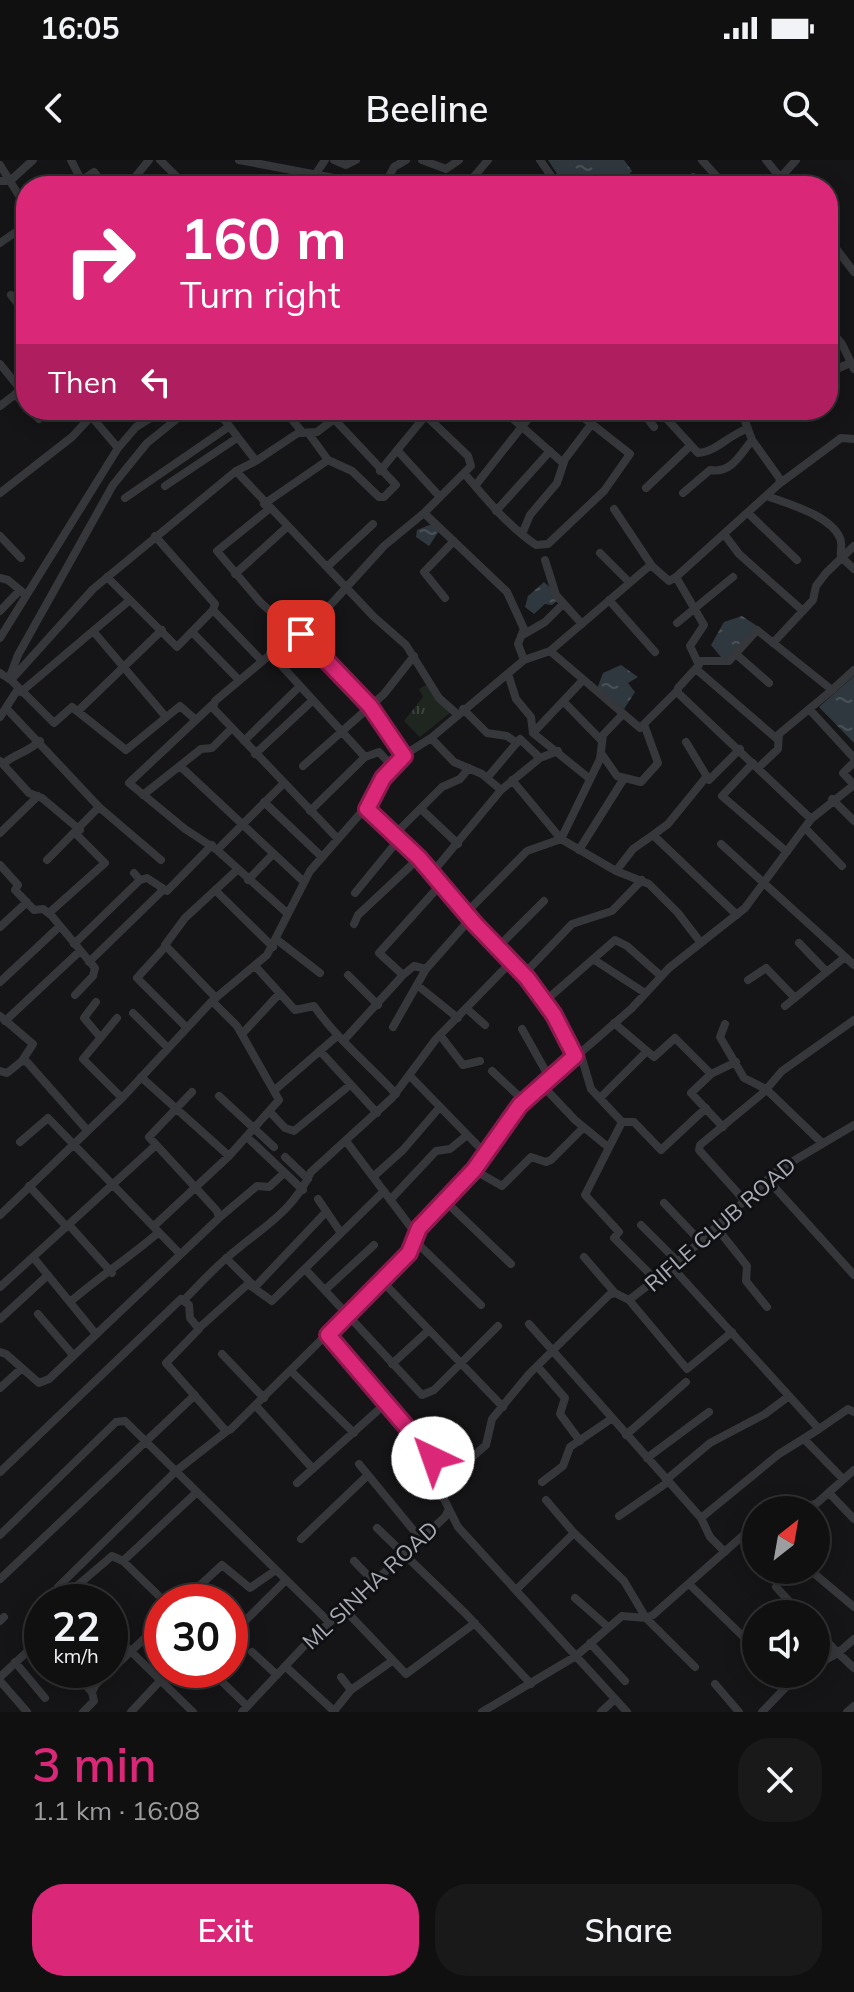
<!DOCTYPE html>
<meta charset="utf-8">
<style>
:root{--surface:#101011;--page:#19191a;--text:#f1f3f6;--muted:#9c9d9f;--line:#303031;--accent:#db2777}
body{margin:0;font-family:Mulish,sans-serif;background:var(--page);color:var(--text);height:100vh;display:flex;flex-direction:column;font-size:30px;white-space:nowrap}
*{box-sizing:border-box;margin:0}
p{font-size:26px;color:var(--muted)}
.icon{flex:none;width:44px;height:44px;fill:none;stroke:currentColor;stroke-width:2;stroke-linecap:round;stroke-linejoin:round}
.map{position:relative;height:1552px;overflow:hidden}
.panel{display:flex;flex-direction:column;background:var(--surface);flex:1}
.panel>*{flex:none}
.guide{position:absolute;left:16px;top:16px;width:822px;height:244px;border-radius:32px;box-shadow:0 4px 20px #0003,0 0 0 2px var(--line);background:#db2777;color:#fff;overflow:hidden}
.needle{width:52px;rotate:31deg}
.fabs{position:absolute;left:742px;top:1336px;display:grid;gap:16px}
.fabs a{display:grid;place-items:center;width:88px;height:88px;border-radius:50%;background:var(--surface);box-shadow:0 4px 20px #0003,0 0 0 2px var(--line);font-size:40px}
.speed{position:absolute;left:24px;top:1424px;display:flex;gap:16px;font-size:40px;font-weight:700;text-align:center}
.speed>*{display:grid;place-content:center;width:104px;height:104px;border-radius:50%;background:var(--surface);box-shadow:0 4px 20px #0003,0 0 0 2px var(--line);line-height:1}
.speed small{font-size:20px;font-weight:400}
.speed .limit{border:12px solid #d22;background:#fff;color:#111}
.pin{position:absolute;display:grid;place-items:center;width:68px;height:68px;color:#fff;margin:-34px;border-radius:16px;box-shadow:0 4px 12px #0006}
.me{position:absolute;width:88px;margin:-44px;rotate:318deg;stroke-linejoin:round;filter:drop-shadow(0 0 6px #0008)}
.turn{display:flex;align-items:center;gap:28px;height:168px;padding:0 32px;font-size:36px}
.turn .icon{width:104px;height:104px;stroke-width:2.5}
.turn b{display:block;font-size:56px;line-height:68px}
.then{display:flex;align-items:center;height:76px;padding:0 32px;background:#0003;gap:16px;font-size:30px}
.round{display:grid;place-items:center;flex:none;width:84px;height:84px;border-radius:32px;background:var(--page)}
.summary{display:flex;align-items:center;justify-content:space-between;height:136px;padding:0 32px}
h1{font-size:48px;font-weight:600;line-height:60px;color:var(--accent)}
.button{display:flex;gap:16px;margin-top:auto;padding:16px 32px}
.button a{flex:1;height:92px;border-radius:32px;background:var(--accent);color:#fff;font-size:32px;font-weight:600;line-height:92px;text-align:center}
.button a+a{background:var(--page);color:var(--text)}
.status{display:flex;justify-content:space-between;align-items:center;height:56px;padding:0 40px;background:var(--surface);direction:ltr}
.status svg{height:22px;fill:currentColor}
header{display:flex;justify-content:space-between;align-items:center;height:104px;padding:0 32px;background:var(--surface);font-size:36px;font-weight:600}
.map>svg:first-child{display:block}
</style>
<div class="status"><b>16:05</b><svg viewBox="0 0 49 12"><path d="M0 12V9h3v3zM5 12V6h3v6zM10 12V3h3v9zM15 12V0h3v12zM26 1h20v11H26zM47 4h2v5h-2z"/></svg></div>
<header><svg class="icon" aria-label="back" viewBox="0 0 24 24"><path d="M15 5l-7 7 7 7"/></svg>Beeline<svg class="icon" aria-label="search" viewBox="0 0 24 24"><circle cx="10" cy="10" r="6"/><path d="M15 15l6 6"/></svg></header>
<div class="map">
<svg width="854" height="1552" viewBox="0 0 854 1552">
<defs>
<pattern id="park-tufts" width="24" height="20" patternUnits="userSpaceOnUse" patternTransform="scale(2)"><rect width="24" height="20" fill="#1f2620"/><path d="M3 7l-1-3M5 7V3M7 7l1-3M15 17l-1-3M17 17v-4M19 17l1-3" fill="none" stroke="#3d433e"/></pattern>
<pattern id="water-ripples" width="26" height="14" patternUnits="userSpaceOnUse" patternTransform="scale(2)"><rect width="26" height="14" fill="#2f383e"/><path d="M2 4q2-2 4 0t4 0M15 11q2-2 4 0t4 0" fill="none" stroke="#4a5258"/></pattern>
</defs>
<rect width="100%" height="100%" fill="#151517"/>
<!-- park -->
<path fill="url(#park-tufts)" d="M428,524L451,552L420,577L404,561L423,537L419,529Z"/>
<!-- water -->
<path fill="url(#water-ripples)" d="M548,0H624L632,11L620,26H565Z
M434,363L439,371L429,386L416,377L417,370Z
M544,422L561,438L552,445L545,444L534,454L525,447L528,436Z
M742,456L760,468L725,502L711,485L724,462Z
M621,505L638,517L628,523L635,532L624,549L597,529L603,513Z
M854,516V583L819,547Z"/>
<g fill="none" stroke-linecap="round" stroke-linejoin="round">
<!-- street -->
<path stroke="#36373b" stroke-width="8" d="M71,0L81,20
M160,0L186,26
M239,0L376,26
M334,0L346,5L356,0
M422,0L446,9L459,0
M540,0L558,26
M702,0L725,26
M766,0L787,26
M0,5L26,47
M315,15L325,0
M693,17L701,26
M780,18L796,0
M0,21H10L33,0
M257,21L261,26
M73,26L94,12L105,26
M128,26L149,0
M384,26L394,7L406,0
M466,26L488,0
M828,78L854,112
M0,83L26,65
M11,135L26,154
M828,167L842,184L854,209
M0,204L21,230
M828,213L850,203
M15,234L26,246
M0,246L26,226
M30,250L39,259
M217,250L256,301L298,273L317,272L346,250
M284,250L303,273
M503,250L563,303
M641,250L654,267
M91,256L118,288
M666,258L698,293C716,292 730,274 747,269
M309,274L328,300L352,311L379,337H384L396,325L335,260
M397,290L440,337
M236,311L374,457L406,485L439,538L457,554
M380,311L426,255
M464,313C486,339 508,366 536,385L548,384L604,331L630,294L574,250
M779,324L841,278L854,279
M165,326L237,278
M475,326L535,250
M646,328L689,287
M0,333L72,277L97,250
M683,333L710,310C731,314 740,295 752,280
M767,336C788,344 830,355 840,378C843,384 840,390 841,397L854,409
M125,338L227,268
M264,344L328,300
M269,349L217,391L261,443L294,472
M614,349L652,406
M496,351L550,291
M424,353L507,432L524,469L518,484L524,500
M748,353L797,400
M522,374L530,355L557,323L565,299L590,266
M724,374L739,394L803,451
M0,376L21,398
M155,376L215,444L213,450L261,500
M600,393L629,422
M545,400L556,435L582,464
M328,406L373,364
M235,414L288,366
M107,417L177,487L213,450
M676,417L704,465L690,486L699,505L678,528V533L811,659
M0,418L8,420L26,435
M445,438L424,412L454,381
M130,440L93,471L166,557
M609,440L655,492
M0,451L20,430
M677,463L733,417
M192,472L238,519
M303,475L384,386L424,353L471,306L468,296L420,250
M521,476L545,462L563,444
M0,478L118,288L136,267L163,250
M773,483L813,440L816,426L826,413L854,386
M550,491L640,568L677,531
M270,493L365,597L379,592L392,606
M737,495L769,523
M698,501H729L757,470L832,530L854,510
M696,509L776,578
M0,513L11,520L93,429L236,311L256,301
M508,514L516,539L531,557L533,573L590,619
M9,519L18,495L113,325L147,283L188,250
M11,520L54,563L72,547L126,590L180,546L196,560L212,545
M21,532L93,471
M563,541L601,580
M6,548L99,647L47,700
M463,549L487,573L507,576L517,583
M810,550L854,598
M78,551L162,470
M0,557L18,529
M196,560L129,623L185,669L217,690
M533,573L583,520
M431,578L454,602L482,614L501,630L432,713
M244,581L300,526
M686,582L709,620L740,589
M601,593L617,616L641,622L658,603L645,567
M255,594L313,540
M0,601L29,633L42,638L80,670
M854,602L843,613L854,625
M753,603L722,636L787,692
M3,604C15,594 28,592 40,581
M180,606L304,722
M303,606L384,534L414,496
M758,608L778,589L779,574L832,530
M487,618L520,579L540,598
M512,620L561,679L616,711L649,724L678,753L701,783
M283,624L217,690L287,753
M501,630L540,598L558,591
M143,635L201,589L212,588L232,568
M832,639L854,661
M264,642L322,697
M99,647L161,700
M366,647L419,698L475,764L527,818L575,896
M421,649L458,684
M310,651L365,597
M805,668L842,706
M0,673L38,636
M395,674L442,627L460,619L469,608
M653,675L668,664L707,616
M338,679L213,548L215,541L297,472L370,546L404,596
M721,684L854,805
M579,690L623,620
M0,705L18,725L15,730L34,750L43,749L51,755L95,808L93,816L75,835
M616,711L633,689L653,675L737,755
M134,713L140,720L147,718L167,731L212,685
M248,720L273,694
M215,730L273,787
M355,733L400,678
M468,751L527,691L561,679L600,599L603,575L622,555
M49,753L105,703L76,674
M354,764L358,755L419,698
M0,767L27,742
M276,779L320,813
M799,783L826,811
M74,784L140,720
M165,787L137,818L187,868
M498,787L544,741
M593,799L645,833
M89,802L162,731
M255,806L295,850L314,846C337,879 368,904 396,934
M524,814L572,764L612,751L642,720
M348,815L378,845
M403,815L379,793L442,723
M748,820L766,808L795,838
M0,822L60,766
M417,825L458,858
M216,838L165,785L185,758L237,710
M96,842L84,858L100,877
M544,842L615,780L627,786L661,816
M785,846L845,797
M466,848L485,865
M133,853L168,888
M0,856L33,884L22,901
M117,858L83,899L122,938
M5,861L80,791
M614,863L654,897L675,878L711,914L736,902
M725,864L720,877L744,918L766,929L821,982
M393,867L426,809L471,758
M522,869L549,917
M242,874L279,834
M440,875L463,905L480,901
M344,880L403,815L414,806L426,809
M320,891L377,953
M580,892L591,929L622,962L585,1035L619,1072L614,1078L656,1120
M0,911L7,913L22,901L27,902L87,970
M492,911L524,941
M711,914L691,933L723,967
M141,917L229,996
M411,917L483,991
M541,924L575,960L608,987
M276,929L336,877
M219,936L274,987
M600,938L647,891
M270,952L285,968L294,971L350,925
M622,962H634L661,990L706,948
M247,977L303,1030
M346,981L416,1074
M20,982L48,958L180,1094
M285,997L308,1019
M474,1010L502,1026L531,997L546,1002L551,1000L583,968
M373,1017L403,990L439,948
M768,1020L854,1115
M29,1026L67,1067
M318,1039L341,1073
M390,1040L436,991L450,989L466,976
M445,1041L511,1104
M745,1041L699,990L700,985L764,932L782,911L854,860
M664,1043L700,1081
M0,1055L122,938L212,841L267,795L310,711L366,647L401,597L431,578L524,500L550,491L647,408L652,406L669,421L676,417L779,324L780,319L752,280L745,261L746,250
M219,1058L257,1026L269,1027L284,1013
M69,1065L112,1113
M641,1065L678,1102
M154,1066L229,996L279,940L237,866L212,841
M716,1067L747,1106L746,1121L767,1147
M415,1081L481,1145
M33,1097L95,1173
M584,1097L615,1133
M226,1098L252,1124
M672,1107L819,1269L848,1249L854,1252
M305,1109L422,1235L434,1230L498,1166
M381,1120L503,1247
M0,1127L156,985
M255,1127L325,1053
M325,1130L374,1085
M184,1140C199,1125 213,1109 229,1096C261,1068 292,1053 311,1012L392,938L436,879L512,801
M629,1140L678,1102L778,1010L854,965
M70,1142C100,1116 129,1098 159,1072
M38,1154L73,1195
M0,1159L48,1115
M529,1164L701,1358L710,1377L725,1392
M199,1168L248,1124L272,1141L384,1031
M328,1175L449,1315
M0,1192L6,1194L39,1223L49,1219L219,1058L217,1051L149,977L192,932
M222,1194L264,1238
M392,1204L429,1170
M537,1206L565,1238L560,1254L580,1281
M292,1212L354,1273
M0,1228L22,1208
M256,1246L313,1309
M626,1275L686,1222
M805,1280L843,1319
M647,1298L709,1252
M359,1304L419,1377
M0,1312L181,1139L189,1145L190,1158L199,1169L166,1203L225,1270H230L409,1093L419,1068L481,1001L520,945L631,849L669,808L745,748L811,659L854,625
M666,1320L710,1283L765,1254L789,1236
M542,1322L563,1306L570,1287L611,1259
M297,1323L385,1244
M829,1333L854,1359
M546,1340L574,1373L624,1421L646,1458L695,1507
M449,1349L458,1367L627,1552
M799,1350L817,1343L854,1310
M619,1356L668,1322
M701,1358L779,1294L819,1269
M377,1368L465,1453L531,1524
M0,1375L116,1262L125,1261L329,1462
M301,1379L368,1315
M123,1401L197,1332
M354,1401L373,1421
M810,1410L854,1447
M0,1419L195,1235
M689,1424L756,1489
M58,1427L176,1311L227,1271
M776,1427L801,1454
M72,1429L84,1442
M517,1429L574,1373
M575,1438L608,1467
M58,1442L112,1396L123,1401L158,1435
M182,1442L222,1405L250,1428L276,1410
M344,1449L406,1514L475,1463
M0,1461L4,1457
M816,1470L838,1493L816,1505
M110,1471L193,1552
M232,1474L286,1420
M854,1479L838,1493L854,1508
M590,1483L625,1521
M33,1486L42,1496
M252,1492L277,1515
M15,1502L45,1538
M285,1506L335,1552
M55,1510L69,1525
M76,1510V1515L92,1532
M210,1510L247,1546
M776,1514L786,1527L802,1514
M0,1517L42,1478
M0,1521L27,1552
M715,1524L739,1552
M351,1530L392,1501
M334,1551L351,1530L341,1517
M83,1552L94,1541L92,1532L96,1524L162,1462
M131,1552L159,1522
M242,1552L306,1484L445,1357L449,1349L438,1327L486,1285L492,1259L529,1214L609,1135L615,1133L629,1140L687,1209L732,1172
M482,1552L576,1496L622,1456L646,1458L653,1455L756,1364
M601,1552L615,1539
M762,1552L786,1527
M847,1552L854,1546"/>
</g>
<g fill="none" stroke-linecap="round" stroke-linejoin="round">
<!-- route casing -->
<g stroke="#8e194d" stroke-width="20">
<path id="route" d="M301,474L370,546L404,596L383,618L367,649L419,698L475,764L527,818L554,855L575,896L520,945L474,1010L419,1068L409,1093L328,1175L433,1298"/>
</g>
<!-- route -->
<use href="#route" stroke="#db2777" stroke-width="14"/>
</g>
<g text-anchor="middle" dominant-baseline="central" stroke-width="6" stroke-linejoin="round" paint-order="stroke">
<!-- street labels -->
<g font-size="22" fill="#a8acb6" stroke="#101012">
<text transform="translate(720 1064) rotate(-41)">RIFLE CLUB ROAD</text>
<text transform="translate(370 1425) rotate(-43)">ML SINHA ROAD</text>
</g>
</g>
</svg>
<div class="fabs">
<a><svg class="needle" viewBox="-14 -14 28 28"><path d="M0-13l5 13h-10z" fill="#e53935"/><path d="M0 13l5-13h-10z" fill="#9c9d9f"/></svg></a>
<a><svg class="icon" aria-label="sound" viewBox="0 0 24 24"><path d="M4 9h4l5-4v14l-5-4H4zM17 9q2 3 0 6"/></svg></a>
</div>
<div class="speed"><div>22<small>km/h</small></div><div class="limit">30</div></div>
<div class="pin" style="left:301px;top:474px;background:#d93025"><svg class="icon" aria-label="arrive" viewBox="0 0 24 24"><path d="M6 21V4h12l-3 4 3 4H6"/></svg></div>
<svg class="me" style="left:433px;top:1298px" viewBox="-20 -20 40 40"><circle r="19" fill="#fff"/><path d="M0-13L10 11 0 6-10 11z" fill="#db2777"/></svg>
<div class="guide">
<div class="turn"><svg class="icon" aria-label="right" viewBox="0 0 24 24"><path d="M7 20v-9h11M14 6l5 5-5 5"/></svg><div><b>160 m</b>Turn right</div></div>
<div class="then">Then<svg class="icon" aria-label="left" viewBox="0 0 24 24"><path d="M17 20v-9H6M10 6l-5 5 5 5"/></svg></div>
</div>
</div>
<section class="panel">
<div class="summary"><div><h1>3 min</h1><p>1.1 km · 16:08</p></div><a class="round"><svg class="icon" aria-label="close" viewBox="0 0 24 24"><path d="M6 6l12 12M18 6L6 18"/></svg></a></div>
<div class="button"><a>Exit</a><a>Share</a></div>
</section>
